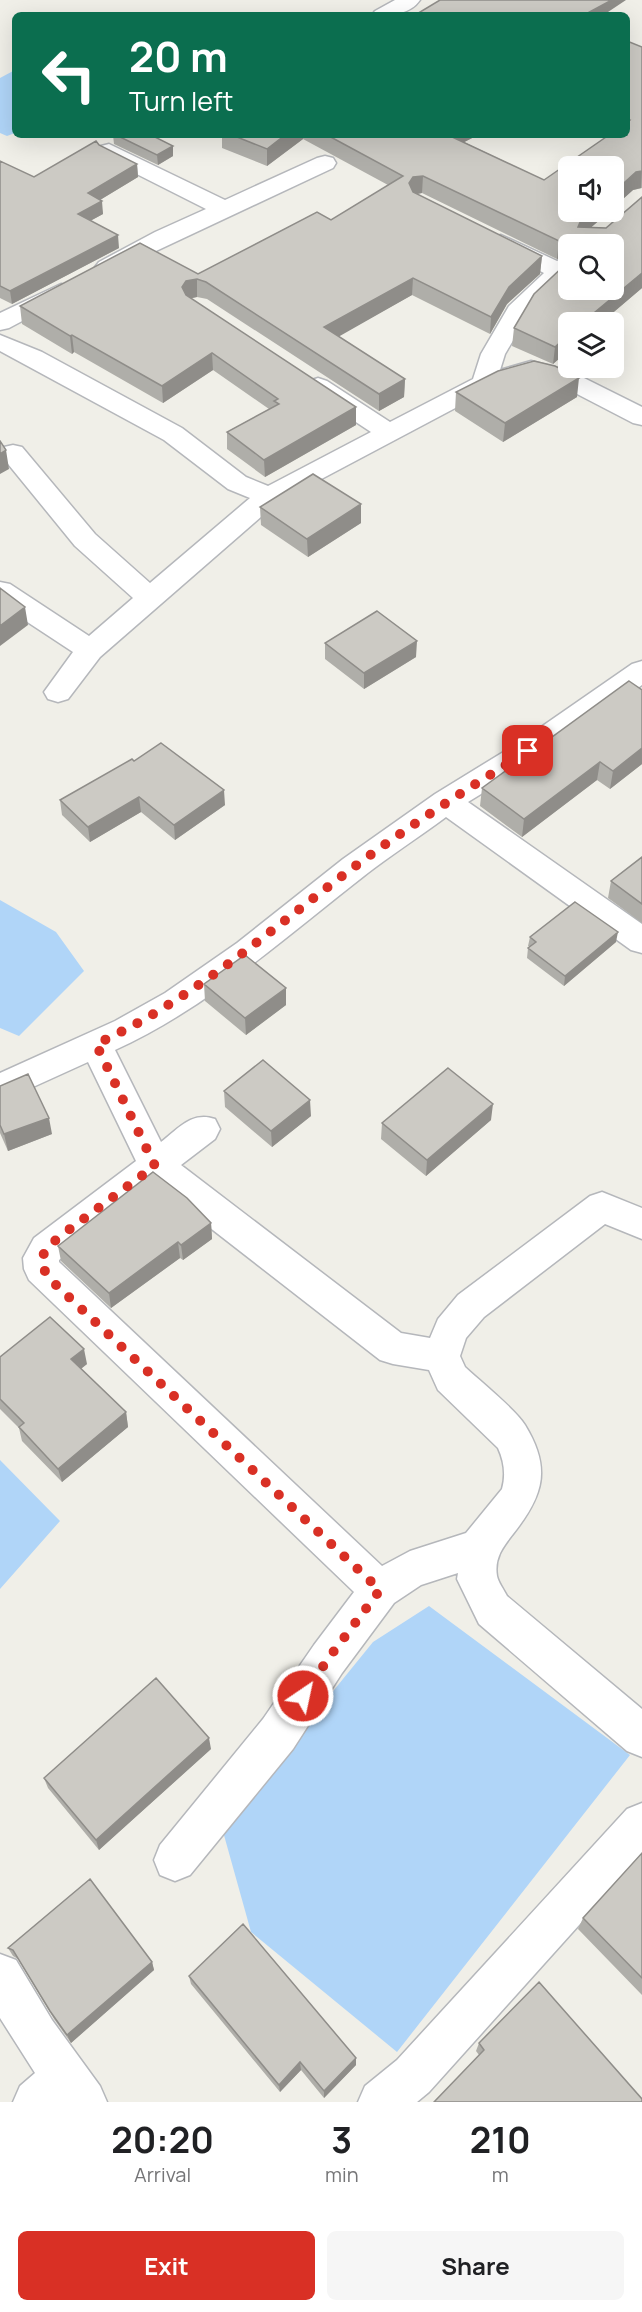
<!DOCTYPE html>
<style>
:root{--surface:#fff;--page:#f6f6f6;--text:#202124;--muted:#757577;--accent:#d93025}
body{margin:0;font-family:Manrope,sans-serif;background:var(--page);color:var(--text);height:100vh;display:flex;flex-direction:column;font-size:22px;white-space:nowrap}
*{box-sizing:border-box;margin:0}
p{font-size:20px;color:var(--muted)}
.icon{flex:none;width:33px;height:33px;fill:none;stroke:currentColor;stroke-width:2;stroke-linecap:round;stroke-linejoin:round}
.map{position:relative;height:2102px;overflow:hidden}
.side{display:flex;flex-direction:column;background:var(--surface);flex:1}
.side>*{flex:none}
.guide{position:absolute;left:12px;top:12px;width:618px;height:126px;border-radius:9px;box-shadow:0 6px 24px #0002;background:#0b6e4f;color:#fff;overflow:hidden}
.buttons{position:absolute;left:558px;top:156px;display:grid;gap:12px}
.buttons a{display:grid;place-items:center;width:66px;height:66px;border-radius:9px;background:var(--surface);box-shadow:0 6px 24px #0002;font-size:30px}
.pin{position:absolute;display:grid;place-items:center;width:51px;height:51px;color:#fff;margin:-26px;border-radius:12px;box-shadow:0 3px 9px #0006}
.me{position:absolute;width:66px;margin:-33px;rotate:34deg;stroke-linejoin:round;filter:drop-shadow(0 0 4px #0008)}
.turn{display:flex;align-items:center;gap:21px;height:126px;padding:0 18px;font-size:27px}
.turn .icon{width:78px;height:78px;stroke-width:2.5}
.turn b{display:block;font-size:42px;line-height:51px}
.eta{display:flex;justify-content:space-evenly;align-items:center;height:102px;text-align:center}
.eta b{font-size:36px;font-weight:700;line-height:42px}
.button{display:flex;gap:12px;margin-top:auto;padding:12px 18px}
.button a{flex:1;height:69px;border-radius:9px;background:var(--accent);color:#fff;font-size:24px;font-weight:700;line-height:69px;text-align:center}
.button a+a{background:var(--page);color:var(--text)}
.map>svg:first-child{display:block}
</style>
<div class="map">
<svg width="642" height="2102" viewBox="0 0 642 2102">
<rect width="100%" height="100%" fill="#f0efe8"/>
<!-- water -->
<path fill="#b0d5f8" d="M15,70V133L7,136L0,133V78Z
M0,900L56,932L84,971L19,1036L0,1028Z
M0,1460L60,1521L0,1589Z
M429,1606L630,1755L397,2052L251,1932L222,1828L373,1642Z"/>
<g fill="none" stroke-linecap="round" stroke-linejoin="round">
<!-- minor casing -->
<g stroke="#b5b7bb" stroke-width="3">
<path id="minor" d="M395,0H420C409,16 389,15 372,15L375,11Z
M109,144L225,200L317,158L325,156L333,158L336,163L333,168L107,274L99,272L95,267L99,262L155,232L206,209L101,156L98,151L101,146Z
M501,235L557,261L568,256V275L531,310L505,354L500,370L531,361L572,372L642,407V425L633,423L554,382L532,377L493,388L278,502L100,657L68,699L58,702L48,699L44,692L73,652L0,604V582L10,584L89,636L133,598L75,546L4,459L0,453L4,447L13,445L22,447L95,534L150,583L250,498L228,489L164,440L0,351V335L42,352L182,428L246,477L268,486L371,432L309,391L305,386L309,381L318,378L327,381L390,422L473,379L481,354L509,306L544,273L493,247L489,242L493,237Z
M61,284L69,286L73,291L69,296L9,328L0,330V313Z
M642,661V685L538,759L468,802L642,924V953L631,950L446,817C419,837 391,855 364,876C284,938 209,1007 115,1050L161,1142C179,1128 192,1111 215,1119L220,1129L215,1139L181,1165L401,1333L430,1338L438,1319L458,1295L590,1196L602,1192L642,1208V1239L605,1224L484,1317L466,1338L460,1356L465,1367C480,1381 515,1409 525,1425C552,1469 543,1496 513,1534C503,1547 494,1558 497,1576C498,1582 504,1590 507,1596L642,1709V1757L627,1751L479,1624L457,1579L458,1573L421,1585L394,1603L342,1673L293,1749L190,1875L175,1881L160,1875L154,1860L160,1845L263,1719L314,1645L354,1592L29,1280L24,1269L23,1258L34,1238L136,1161L88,1062L0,1102V1073L115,1021L165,993L237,943L343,859L435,794L518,743L632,664ZM155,1185L380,1360L393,1364L429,1370L438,1390L498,1448C504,1461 506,1475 502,1489L466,1533L410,1551L382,1566L59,1262V1260Z
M642,1803V1855L429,2092L417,2102H358L365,2086L397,2060L627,1809Z
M0,1954L16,1960L52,2020L100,2086L107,2102H13L20,2086L35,2073L0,2018Z"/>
</g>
<!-- minor -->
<use href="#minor" fill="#fff" fill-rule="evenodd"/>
</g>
<!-- wall -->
<path fill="#afaea9" d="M627,41L642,47V188L633,190L614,207V166H568V212H609L591,227L606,228L642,197V288L602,322H568V351L553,364L512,346L514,328L534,294L568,262V290H614V244H568V255L557,259L422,193L417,194L542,256L540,274L507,304L490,334L412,295L338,336L405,379L404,397L379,411L207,299L197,297L190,298L356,407V425L265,477L227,449V432L269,409L213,370L163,403L74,352L72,354L22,324L20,306L140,243L198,274L317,212L331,220L388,185L303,139L267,166L222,148V135H478L464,142L544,180L609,135H627Z
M113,135H151L173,156L158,165L114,144Z
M99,145L137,164L138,177L100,200L103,214L90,221L119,248L12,304L0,298V161L34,177Z
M456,392L577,397L503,442L455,411Z
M260,507L361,523L308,557L261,525Z
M325,643L416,657L364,689L325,659Z
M642,690V764L610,789L597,780L522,837L480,806L482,788Z
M134,761L225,805L175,840L141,812L90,842L62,815L60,800Z
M642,857V923L608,898L611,881Z
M530,937L616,942L564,986L527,958L528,948L530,947L528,946Z
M204,984L286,1005L246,1035L205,1001Z
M0,1086L52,1134L8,1151L0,1133Z
M224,1091L311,1116L272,1147L225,1107Z
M491,1120L426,1176L381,1139L382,1123Z
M211,1223L212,1239L183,1260L180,1258L111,1308L61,1261L58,1246Z
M0,1357L87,1364L81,1369L126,1412L128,1427L62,1482L22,1441L19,1428L0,1409Z
M211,1749L99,1850L48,1788L44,1778Z
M642,1853V1995L578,1929L583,1918Z
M8,1948L152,1962L154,1970L71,2043L54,2019L18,1959L13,1956Z
M189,1976L356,2058V2065L324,2098L301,2070L280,2092L191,1984Z
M479,2043L642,2099L479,2055L476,2051Z"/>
<!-- shaded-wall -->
<path fill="#8f8d89" d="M605,0H626L608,12V15H584Z
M285,135H303V139L267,166V149Z
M446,135H478L445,152Z
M173,146V156L158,165L157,155Z
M137,164L138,177L90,206L88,193Z
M642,171L641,188L633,190L614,207V192L636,172Z
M423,176L422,193L412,195L409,183L413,177Z
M102,201L103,214L79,227L78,214Z
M591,212H609L580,237L578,227L581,220Z
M118,235L119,248L12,304L10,291Z
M572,237L571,244H568V255L557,259L559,241Z
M542,256L540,274L507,304L490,334L491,317L509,287Z
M642,273V288L602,322H583Z
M413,278L412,295L324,345V327Z
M197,279V297L188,299L182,287L186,281Z
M72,335L74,352L72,354L70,336Z
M568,335V351L553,364L555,347Z
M212,353L213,370L163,403L162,386Z
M579,378L577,397L503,442L505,423Z
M405,379L404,397L379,411V394Z
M356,407V425L265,477L264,460Z
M6,450L9,469L0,474V454Z
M361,504V523L308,557L307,539Z
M25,607L28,625L0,646V626Z
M417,641L416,657L364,689V673Z
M642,748V764L610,789L613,771Z
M600,762L597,780L522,837L524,819Z
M224,790L225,805L175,840L174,825Z
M139,797L141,812L90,842L88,827Z
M618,932L616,942L564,986L565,976Z
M286,988V1005L246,1035L245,1018Z
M310,1100L311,1116L272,1147L271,1131Z
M493,1104L491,1120L426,1176L427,1160Z
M49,1118L52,1134L8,1151L4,1134Z
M211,1223L212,1239L183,1260L181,1245Z
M178,1242L180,1258L111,1308L109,1293Z
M84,1349L87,1364L74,1374L71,1359Z
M126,1412L128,1427L62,1482L58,1469Z
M209,1738L211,1749L99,1850L96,1840Z
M152,1962L154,1970L71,2043L67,2035Z
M356,2058V2065L324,2098V2091Z
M300,2062L301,2070L280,2092L279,2085Z"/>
<!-- building -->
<path fill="#cccac4" stroke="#8f8d89" stroke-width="1.5" d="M440,0H608L610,1L584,15H415Z
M627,41L642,47V171L636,172L614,192V166H568V212H591L581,220L578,227L606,228L642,197V273L583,322H568V335L555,347L514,328L534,294L568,262V290H614V244H572V237L559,241L423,176L413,177L409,183L413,192L542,256L509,287L491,317L413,278L324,327L405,379L379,394L206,282L197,279L186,281L182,287L186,295L356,407L264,460L227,432L279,404L274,401L278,399L212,353L162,386L72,335L70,336L20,306L140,243L198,274L317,212L331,220L403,176L327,135H448L544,180L609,135H627V123L630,120L627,119Z
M116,135H151L173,146L157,155Z
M232,135H285L267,149Z
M96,141L99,145L137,164L88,193L102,201L78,214L118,235L10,291L0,286V161L34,177Z
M534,361L555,366L579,378L505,423L456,392L498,371Z
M0,441L6,450L0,454Z
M313,474L361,504L307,539L260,507Z
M0,588L25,607L0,626Z
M377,611L417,641L364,673L325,643Z
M629,681L642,690V748L613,771L600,762L524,819L482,788Z
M161,743L224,790L174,825L139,797L88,827L60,800L132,759L134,761Z
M642,857V904L611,881Z
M575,902L618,932L565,976L528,948L536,942L530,937Z
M245,955L286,988L245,1018L204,984Z
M263,1060L310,1100L271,1131L224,1091Z
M448,1068L493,1104L427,1160L382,1123Z
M28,1074L49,1118L4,1134L0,1125V1086Z
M153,1172L187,1198L211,1223L181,1245L178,1242L109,1293L58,1246Z
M50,1317L84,1349L71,1359L126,1412L58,1469L19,1427L24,1423L0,1399V1357Z
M156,1678L209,1738L96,1840L44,1778Z
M642,1853V1978L583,1918Z
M90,1879L152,1962L67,2035L50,2011L13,1950L8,1948Z
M243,1924L356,2058L324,2091L300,2062L279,2085L189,1976Z
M539,1982L642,2099V2102H434L484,2050L479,2043Z"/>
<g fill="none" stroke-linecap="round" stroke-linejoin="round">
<!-- route -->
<path stroke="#d93025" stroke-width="10" stroke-dasharray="0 18" d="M303,1696L328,1659L380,1590L56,1285C36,1263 37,1257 59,1237L155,1166L96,1044C193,1000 270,930 354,867C410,825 469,788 528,751"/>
</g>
</svg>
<div class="buttons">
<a><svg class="icon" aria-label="sound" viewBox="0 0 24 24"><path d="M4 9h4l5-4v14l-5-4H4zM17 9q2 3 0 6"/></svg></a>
<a><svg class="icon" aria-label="search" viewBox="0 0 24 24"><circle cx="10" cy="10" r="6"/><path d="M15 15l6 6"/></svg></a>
<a><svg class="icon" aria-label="layers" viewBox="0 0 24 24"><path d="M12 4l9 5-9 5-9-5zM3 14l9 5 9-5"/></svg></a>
</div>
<div class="pin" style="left:528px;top:751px;background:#d93025"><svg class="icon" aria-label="arrive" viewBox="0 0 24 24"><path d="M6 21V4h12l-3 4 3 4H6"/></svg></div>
<svg class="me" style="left:303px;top:1696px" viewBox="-20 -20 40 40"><circle r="17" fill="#d93025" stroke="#fff" stroke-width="3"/><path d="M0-11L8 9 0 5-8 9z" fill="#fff"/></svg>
<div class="guide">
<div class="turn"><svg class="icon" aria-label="left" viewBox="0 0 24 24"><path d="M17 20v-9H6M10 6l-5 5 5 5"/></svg><div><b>20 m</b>Turn left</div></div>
</div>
</div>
<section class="side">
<div class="eta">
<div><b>20:20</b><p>Arrival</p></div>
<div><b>3</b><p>min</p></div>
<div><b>210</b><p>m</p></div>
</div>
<div class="button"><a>Exit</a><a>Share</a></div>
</section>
